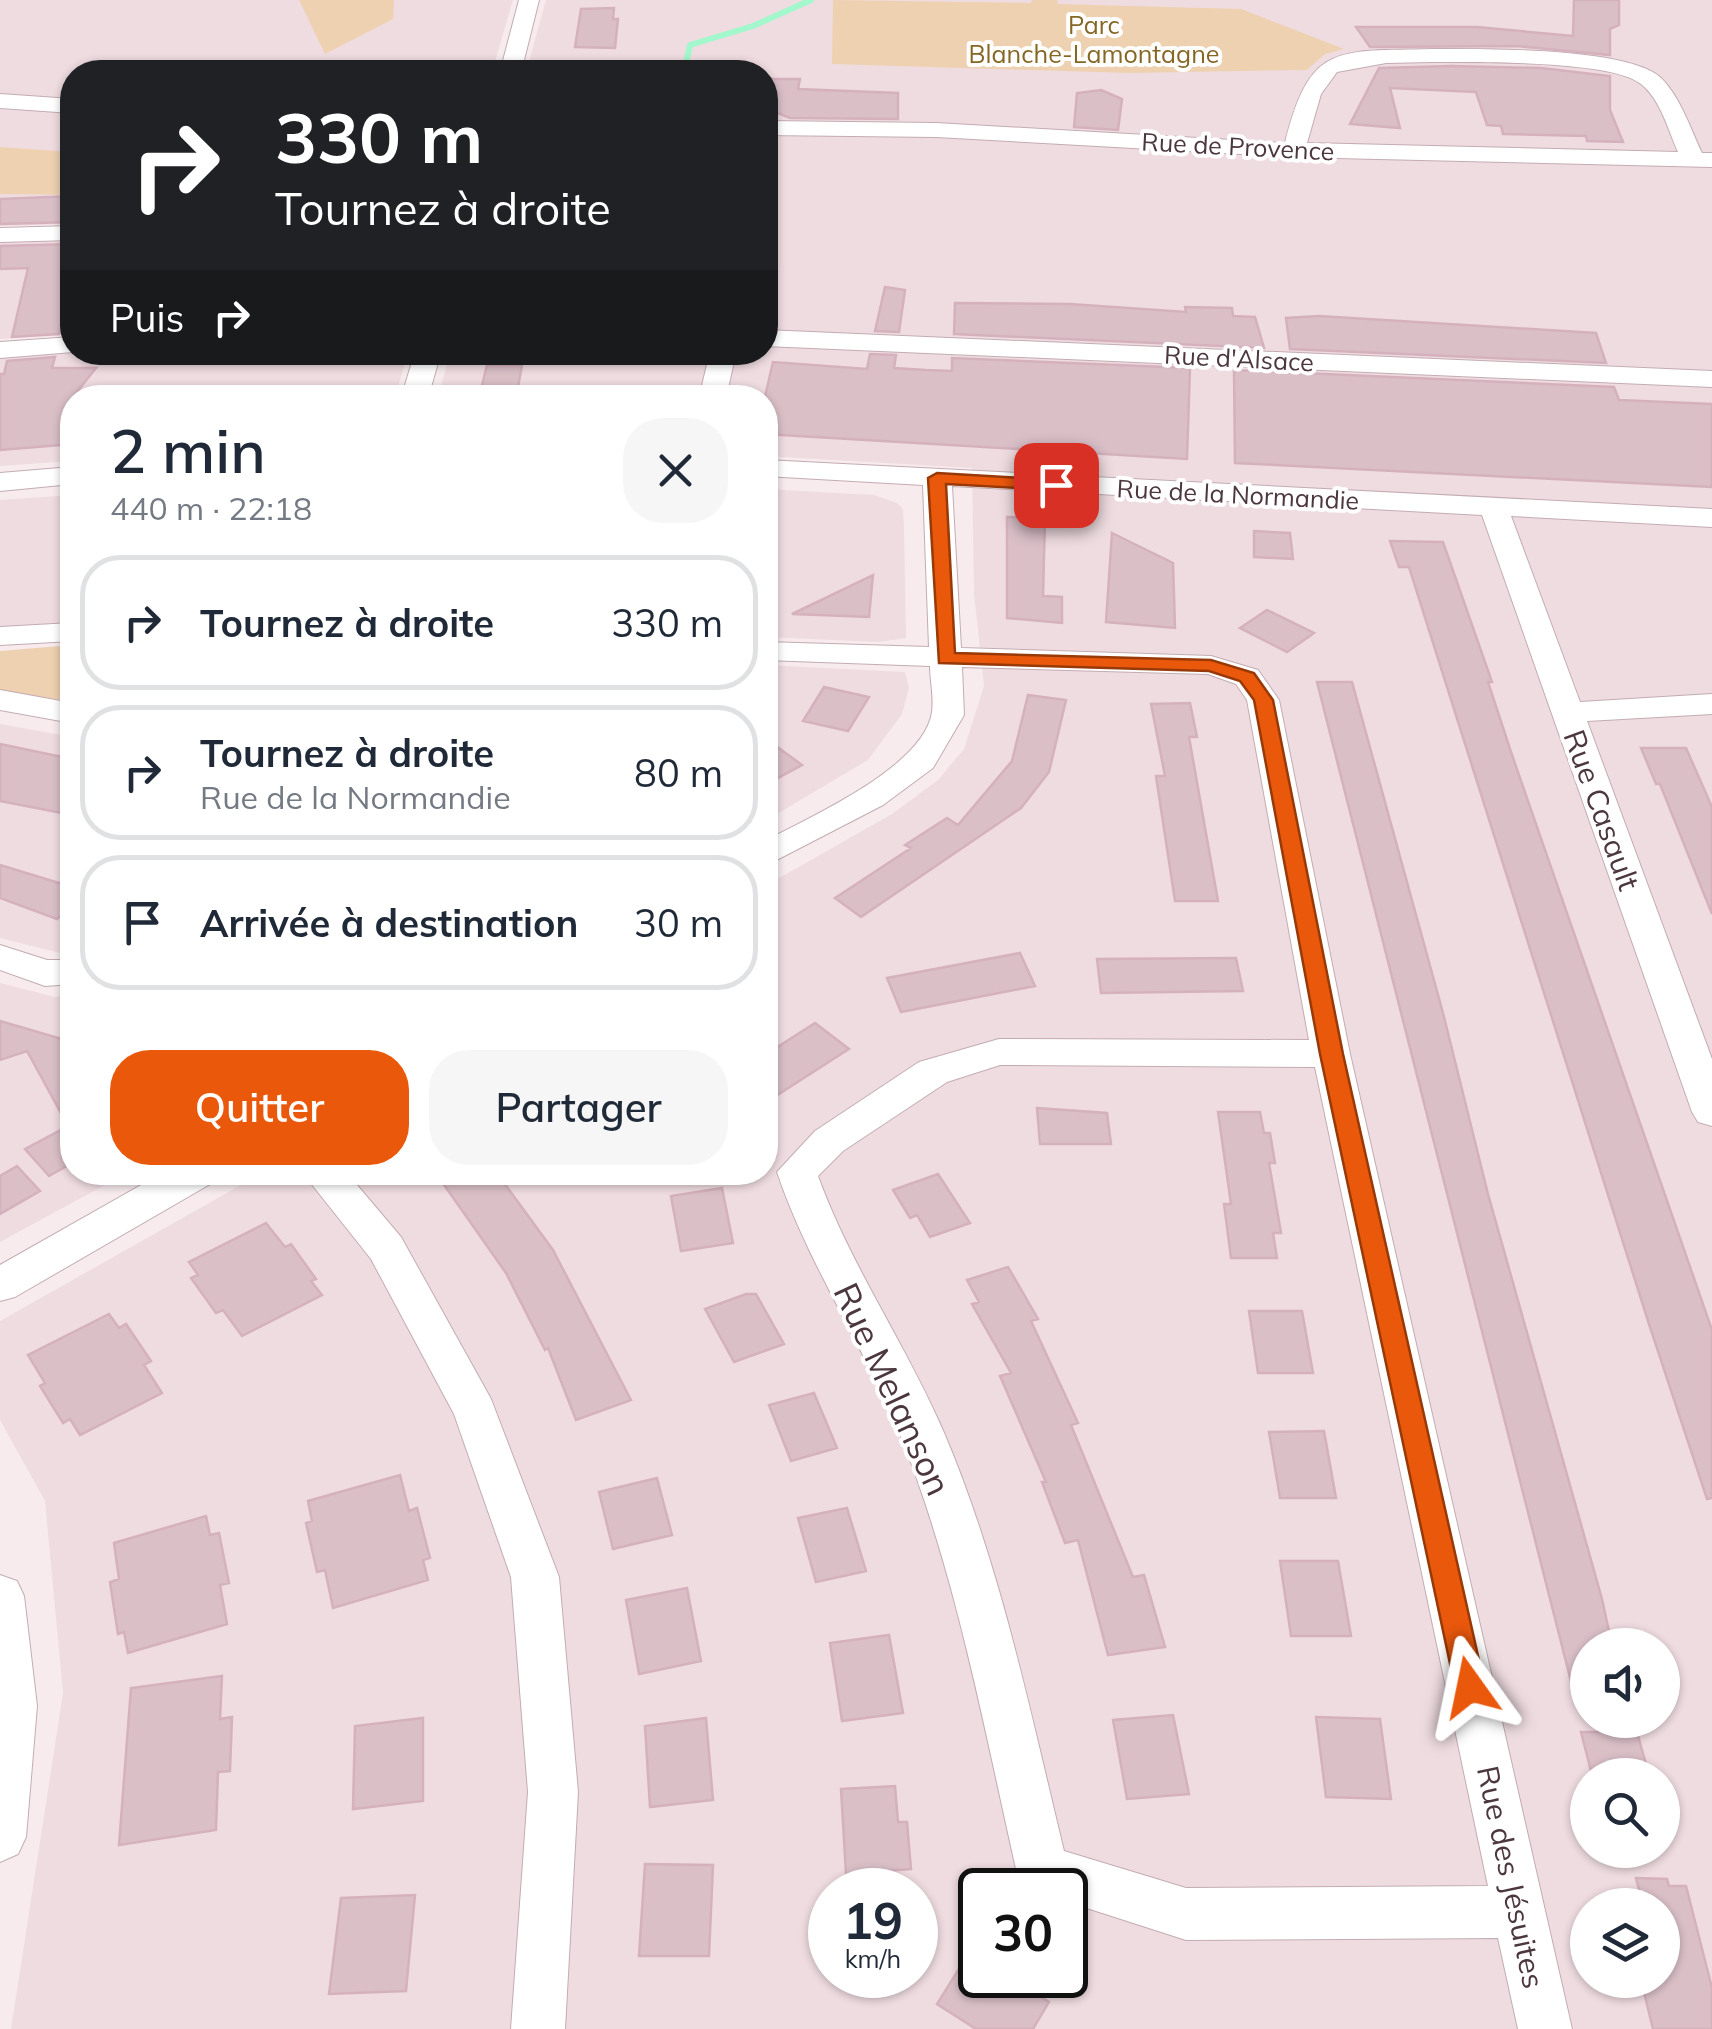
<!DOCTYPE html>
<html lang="fr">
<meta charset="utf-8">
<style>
:root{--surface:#fff;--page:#f6f6f7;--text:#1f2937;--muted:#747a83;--line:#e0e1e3;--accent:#ea580c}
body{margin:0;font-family:Mulish,sans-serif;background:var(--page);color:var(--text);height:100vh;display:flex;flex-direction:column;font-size:38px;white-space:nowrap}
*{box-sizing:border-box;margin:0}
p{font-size:32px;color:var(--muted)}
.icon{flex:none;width:55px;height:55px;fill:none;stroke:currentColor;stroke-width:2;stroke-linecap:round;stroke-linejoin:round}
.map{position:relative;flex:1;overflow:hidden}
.side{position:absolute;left:60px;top:385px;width:718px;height:800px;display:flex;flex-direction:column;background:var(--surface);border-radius:40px;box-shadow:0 2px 8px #0004}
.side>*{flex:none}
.top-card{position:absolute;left:60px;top:60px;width:718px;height:305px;border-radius:40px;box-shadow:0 2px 8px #0004;background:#202124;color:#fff;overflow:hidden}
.controls{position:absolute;left:1570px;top:1628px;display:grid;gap:20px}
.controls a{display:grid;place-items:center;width:110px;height:110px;border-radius:50%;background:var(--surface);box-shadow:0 2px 8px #0004;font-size:50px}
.speed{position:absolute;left:808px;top:1868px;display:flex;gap:20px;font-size:50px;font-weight:700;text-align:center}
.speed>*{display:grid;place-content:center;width:130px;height:130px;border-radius:50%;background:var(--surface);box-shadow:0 2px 8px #0004;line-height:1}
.speed small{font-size:25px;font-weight:400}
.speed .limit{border:5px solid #111;border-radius:15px;background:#fff;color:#111}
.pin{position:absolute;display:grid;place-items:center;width:85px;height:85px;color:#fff;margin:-42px;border-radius:20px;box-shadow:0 5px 15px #0006}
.me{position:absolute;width:110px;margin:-55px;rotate:348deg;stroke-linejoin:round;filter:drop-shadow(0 0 8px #0008)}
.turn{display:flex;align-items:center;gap:35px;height:210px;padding:0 50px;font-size:45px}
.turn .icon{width:130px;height:130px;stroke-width:2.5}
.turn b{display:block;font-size:70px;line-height:85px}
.then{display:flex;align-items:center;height:95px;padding:0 50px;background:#0003;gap:20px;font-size:38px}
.round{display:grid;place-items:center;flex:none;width:105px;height:105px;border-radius:40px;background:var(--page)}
.overview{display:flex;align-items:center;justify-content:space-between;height:170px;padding:0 50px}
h1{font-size:60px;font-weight:600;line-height:75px}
.action{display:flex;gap:20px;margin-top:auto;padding:20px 50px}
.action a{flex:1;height:115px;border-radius:40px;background:var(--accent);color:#fff;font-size:40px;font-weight:600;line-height:115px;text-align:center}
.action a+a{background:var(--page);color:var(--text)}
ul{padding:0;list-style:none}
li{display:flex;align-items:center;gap:30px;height:135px;margin:0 20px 15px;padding:0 30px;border:5px solid var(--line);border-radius:40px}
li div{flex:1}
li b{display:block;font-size:38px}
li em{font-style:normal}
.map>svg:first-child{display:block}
</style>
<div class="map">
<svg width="1712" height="2029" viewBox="0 0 1712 2029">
<rect width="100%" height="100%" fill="#f7ebee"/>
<!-- residential -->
<path fill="#efdce1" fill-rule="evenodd" d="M0,0H513L492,72H72V98L0,95Z
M546,0H1712V2029H11L63,1693L45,1501L0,1420V1321L262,1173L765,1172V886L892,814L938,780L964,749L984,686L974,594L972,468L765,456V398L438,397L450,353L765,352V72H526ZM1588,1645H1662V1720H1588ZM1588,1775H1662V1850H1588ZM830,1890H915V1975H830ZM980,1890H1065V1975H980ZM1588,1905H1662V1980H1588Z
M0,109L72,112V224L0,226Z
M72,240V334L0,339V242Z
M80,352L408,353L395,397L72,398V461L0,466V358Z
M765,489L874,495L897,503L903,509L904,525L906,638L878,642L765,637Z
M72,495V623L0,629V500Z
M765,665L905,672L909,688L902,714L868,760L765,821Z
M0,724L72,737V956L0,938Z
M0,983L55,997L72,995V1172L127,1173L0,1242Z"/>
<!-- green -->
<path fill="#eed1b1" d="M299,0H394L393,19L325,54Z
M833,0L1031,3L1032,0H1057L1058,4L1241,9L1344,49L1325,54L1307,70L1129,73L832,64Z
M0,147L72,152V195L0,194Z
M72,645V701L0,692V651Z"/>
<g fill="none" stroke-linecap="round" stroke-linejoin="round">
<!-- stream -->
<path stroke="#a3f7cc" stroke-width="6" d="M684,72L690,45L753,26L811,0"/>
</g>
<!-- building -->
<path fill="#dabfc7" stroke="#d5b1bd" stroke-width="2.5" d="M1574,0H1619V25L1610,29V55L1517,46L1370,47L1356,27H1477L1573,36Z
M614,8L613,19H618L615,48L575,47L581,9Z
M1452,66L1541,68L1610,76V110L1623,142L1587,141L1586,136L1503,134L1501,126L1487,125L1476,92L1390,88L1400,128L1350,124L1379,68Z
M770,79H800L798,89L898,93V119L790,118L765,108V89H769Z
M1101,90L1122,99L1118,130L1074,127L1077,93Z
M72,196V222L0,224V199Z
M72,244V270L59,334L12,337L28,268L0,269V246Z
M885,287L905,290L899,332L875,331Z
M955,303L1070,304L1186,312L1185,307L1232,308L1233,316L1255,317L1264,348L954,334Z
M1319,316L1596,333L1606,363L1290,349L1286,318Z
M870,354L896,355L894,368L926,370L952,371V358L1190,368L1187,459L765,434V397L773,362L867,369Z
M55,357L52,368H96L72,398V444L0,450V374H4L7,361Z
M487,365H522L516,398H479Z
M1234,370L1614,387L1619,400L1712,404V487L1235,463Z
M1007,517L1045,518L1043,596L1062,597V623L1007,618Z
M1254,531L1290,533L1293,559L1254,557Z
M1112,533L1173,563L1175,628L1106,622Z
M1390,541L1443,542L1492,682H1488L1512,755L1712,1330V1498L1707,1499L1648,1321L1409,567H1399Z
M873,575L869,617L792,614Z
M1267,610L1314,633L1287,652L1240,628Z
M1317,682H1352L1443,1013L1488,1194L1602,1599L1612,1645H1588V1703L1577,1705Z
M824,687L869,697L848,731L803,721Z
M1028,695L1066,700L1049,772L1021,808L861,917L835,898L911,848L905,845L947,818L958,825L1012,761Z
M1190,703L1197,737H1189L1218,901H1175L1156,776H1165L1151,704Z
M765,738L802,765L765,785Z
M0,744L72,759V815L0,801Z
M1641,748H1686L1712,807V914L1660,784H1656Z
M0,865L72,887V906L57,919L0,898Z
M1020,953L1035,986L901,1012L887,978Z
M1236,958L1243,991L1101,993L1097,959Z
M0,1021L72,1042V1163L49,1176L25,1149L68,1126L27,1051L0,1060Z
M815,1023L849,1049L765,1103V1055Z
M1037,1108L1107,1113L1111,1144H1040Z
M1218,1112H1260L1264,1133H1270L1275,1163H1269L1281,1233H1273L1277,1258H1231L1224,1204H1231Z
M17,1166L40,1191L0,1214V1176Z
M435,1172H496L553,1250L631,1400L576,1420L548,1348L545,1350L506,1273Z
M938,1174L970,1223L930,1237L917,1215L910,1218L893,1190Z
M722,1188L733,1243L681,1251L671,1196Z
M266,1223L285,1247L291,1244L316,1279L311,1281L322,1295L242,1336L223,1310L216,1313L191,1278L198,1275L189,1262Z
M1008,1267L1038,1319L1031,1321L1078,1423L1071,1425L1133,1577L1144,1575L1165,1647L1108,1655L1078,1540L1065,1543L1042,1482H1046L1000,1376L1011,1373L972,1304L979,1302L967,1280Z
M746,1294H756L784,1344L734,1362L705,1309Z
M1249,1311H1302L1313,1373H1258Z
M109,1314L119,1328L126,1324L151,1361L144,1365L162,1393L80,1435L70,1419L63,1423L40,1386L45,1383L28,1355Z
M814,1393L837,1448L791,1461L769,1405Z
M1324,1431L1336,1498H1280L1269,1432Z
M400,1475L409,1511L417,1508L430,1558L423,1560L428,1580L333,1608L325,1570L317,1572L306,1523L312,1521L308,1501Z
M657,1478L672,1535L613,1549L599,1492Z
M847,1508L866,1571L816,1582L798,1518Z
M206,1516L210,1535L219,1533L229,1583L220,1585L227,1624L128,1653L124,1632L118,1634L110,1582L119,1579L114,1543Z
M1280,1561H1338L1351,1636H1291Z
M687,1588L701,1661L639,1674L626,1600Z
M889,1635L903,1713L842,1721L830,1643Z
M222,1676L220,1719L232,1717L230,1771L218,1772L216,1830L119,1845L131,1688Z
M1173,1715L1189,1794L1127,1799L1113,1720Z
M1316,1717L1380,1719L1391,1799L1326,1797Z
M423,1718V1801L353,1809L355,1726Z
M706,1718L713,1800L650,1807L645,1726Z
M1581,1732H1637L1649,1775H1592Z
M895,1786L898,1822H907L911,1869L846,1874L841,1789Z
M645,1864L713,1865L709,1956H639Z
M1636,1878L1667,1879L1669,1886H1686L1712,1988V2029H1653L1641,1980H1662V1905H1643Z
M415,1895L406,1991L329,1994L341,1898Z
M980,1935V1975H1007L1049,2002L1033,2029H976L937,2004Z"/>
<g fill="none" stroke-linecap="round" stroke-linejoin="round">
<!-- street casing -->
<g stroke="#c3acb2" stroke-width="2">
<path id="street" d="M519,0H539L521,72H500Z
M1432,49C1480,49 1629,47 1661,78C1681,98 1690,128 1702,153H1712V167L1294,157L936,137L765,135V121L936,123L1285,143C1310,41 1338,52 1432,49ZM1432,62C1473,62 1613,60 1641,84C1661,100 1668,130 1678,152L1307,143L1321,94L1337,72L1386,63Z
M0,94L72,99V113L0,108Z
M72,226V240L0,242V228Z
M765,330L1712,371V387L765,346Z
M72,337L73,352L0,358V342Z
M415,352H441L428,398H401Z
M710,352H736L726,398H699Z
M765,460L1712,509V527L1511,516L1580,702L1712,694V714L1587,721L1712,1059V1126L1698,1122L1692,1112L1482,515L952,486L961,648L1211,656L1258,670L1279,700L1350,1054L1572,2029H1518L1498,1938L1186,1940L1065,1901V1890L1024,1887L1016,1869C983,1723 956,1574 900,1434C863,1344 808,1264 777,1172L815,1131L919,1062L999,1039L1309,1040L1247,700L1236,684L1208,674L962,667L964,715L933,768L883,805L765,866V841C810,817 924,767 932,712C934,697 930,680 930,666L765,660V642L929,647L923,485L765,476ZM1000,1065L1315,1067L1488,1886L1186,1888L1064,1851C1030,1711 1001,1568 945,1435C907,1346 851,1267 818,1176L843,1151L947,1082Z
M72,467V484L0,491V473Z
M72,623V641L0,645V627Z
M0,690L72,703V723L0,710Z
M0,945L47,960H72V984L45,986L0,970Z
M164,1172H218L212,1183L15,1297L0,1301V1265Z
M302,1172H346L401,1237L491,1399L559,1577L578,1792L565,2029H511L528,1792L511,1577L454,1414L371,1259Z
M0,1575L17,1581L24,1596L37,1706L26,1837L18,1854L0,1862Z"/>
</g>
<!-- street -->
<use href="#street" fill="#fff" fill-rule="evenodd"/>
</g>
<!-- route -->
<path fill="#ea580c" stroke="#983908" stroke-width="2.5" d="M937,473L1056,480L1065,485L1056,490L946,484L955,653L1211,660L1254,673L1273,700L1343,1054L1485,1687L1480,1696L1470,1700L1459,1696L1455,1687L1320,1054L1254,700L1240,681L1209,671L939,663L928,478Z"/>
<g text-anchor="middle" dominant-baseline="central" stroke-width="8" stroke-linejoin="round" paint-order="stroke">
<!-- far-park labels -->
<g font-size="25" fill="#856724" stroke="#fff">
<text x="1094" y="24">Parc<tspan x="1094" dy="29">Blanche-Lamontagne</tspan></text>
</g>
<!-- far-street labels -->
<g font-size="25" fill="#4c373e" stroke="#fff">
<text transform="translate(1238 146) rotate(3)">Rue de Provence</text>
<text transform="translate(1239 358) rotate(3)">Rue d'Alsace</text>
<text transform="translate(1238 494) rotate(3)">Rue de la Normandie</text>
</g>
<!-- street labels -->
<g font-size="30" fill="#4c373e" stroke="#fff">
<text transform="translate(1602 810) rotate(70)">Rue Casault</text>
<text transform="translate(1511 1877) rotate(78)">Rue des Jésuites</text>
</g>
<!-- near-street labels -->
<g font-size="35" fill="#4c373e" stroke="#fff">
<text transform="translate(893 1389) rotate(65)">Rue Melanson</text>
</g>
</g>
</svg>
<div class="controls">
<a><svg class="icon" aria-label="sound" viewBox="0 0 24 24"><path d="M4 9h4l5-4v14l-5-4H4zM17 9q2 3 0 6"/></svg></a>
<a><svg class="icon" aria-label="search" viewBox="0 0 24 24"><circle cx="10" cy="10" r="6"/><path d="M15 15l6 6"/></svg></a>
<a><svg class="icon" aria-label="layers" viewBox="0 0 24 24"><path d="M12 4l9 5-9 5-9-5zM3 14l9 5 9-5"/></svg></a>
</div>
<div class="speed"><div>19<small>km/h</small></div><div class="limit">30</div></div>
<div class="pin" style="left:1056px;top:485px;background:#d93025"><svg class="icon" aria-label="arrive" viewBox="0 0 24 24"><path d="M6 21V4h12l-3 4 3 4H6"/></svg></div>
<svg class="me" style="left:1470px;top:1687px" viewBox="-20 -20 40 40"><path d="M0-17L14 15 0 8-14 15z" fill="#ea580c" stroke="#fff" stroke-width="4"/></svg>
<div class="top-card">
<div class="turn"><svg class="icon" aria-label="right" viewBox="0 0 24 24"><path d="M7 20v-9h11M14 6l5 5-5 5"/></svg><div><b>330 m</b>Tournez à droite</div></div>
<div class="then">Puis<svg class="icon" aria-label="right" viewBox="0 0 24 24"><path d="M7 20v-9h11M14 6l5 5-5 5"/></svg></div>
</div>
<section class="side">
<div class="overview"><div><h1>2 min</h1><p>440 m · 22:18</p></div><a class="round"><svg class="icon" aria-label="close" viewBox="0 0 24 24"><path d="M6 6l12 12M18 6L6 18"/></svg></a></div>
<ul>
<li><svg class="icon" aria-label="right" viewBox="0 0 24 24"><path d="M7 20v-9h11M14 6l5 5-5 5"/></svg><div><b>Tournez à droite</b></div><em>330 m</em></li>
<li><svg class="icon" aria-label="right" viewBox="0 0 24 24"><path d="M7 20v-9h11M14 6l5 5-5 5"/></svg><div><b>Tournez à droite</b><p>Rue de la Normandie</p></div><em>80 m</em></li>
<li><svg class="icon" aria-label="arrive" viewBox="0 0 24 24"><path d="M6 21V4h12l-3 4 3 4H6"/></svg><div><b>Arrivée à destination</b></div><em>30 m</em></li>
</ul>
<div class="action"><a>Quitter</a><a>Partager</a></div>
</section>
</div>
